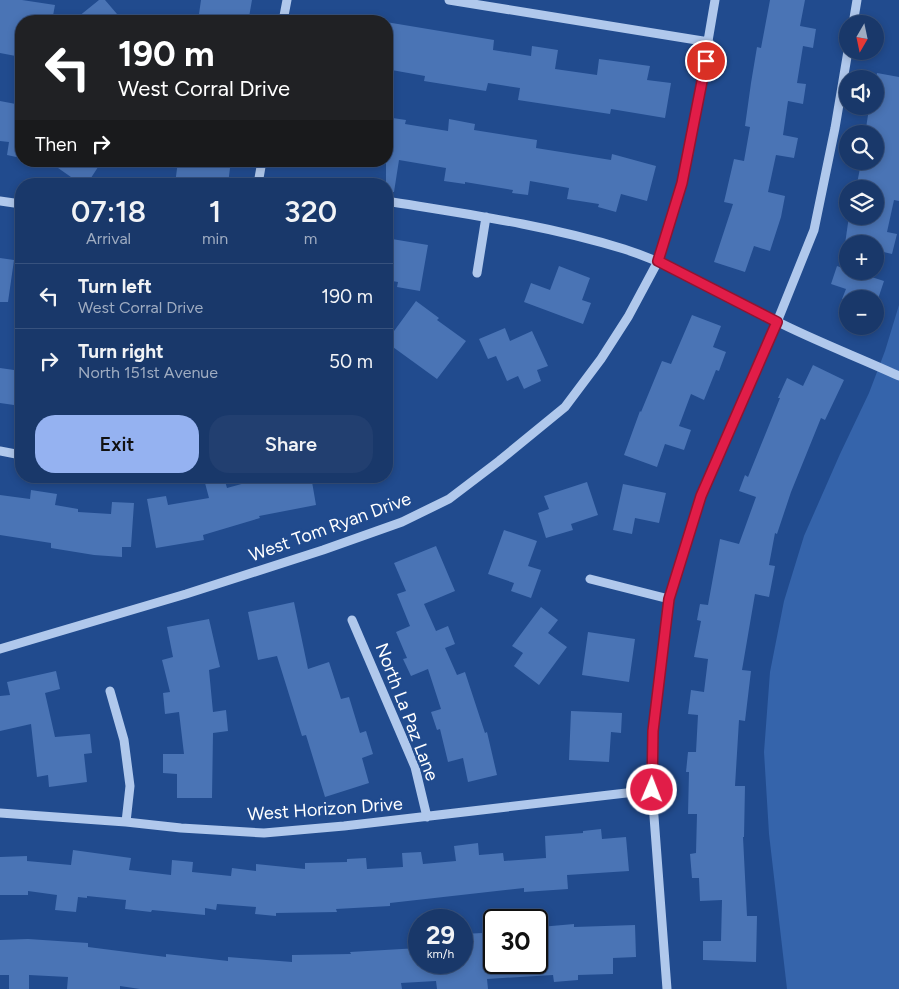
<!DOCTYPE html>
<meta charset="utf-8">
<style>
:root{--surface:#19386a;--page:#223f70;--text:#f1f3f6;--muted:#9facc1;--line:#37527e;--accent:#95b2f1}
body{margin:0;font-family:Figtree,sans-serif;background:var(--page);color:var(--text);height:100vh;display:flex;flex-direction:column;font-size:19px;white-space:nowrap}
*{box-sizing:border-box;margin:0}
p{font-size:16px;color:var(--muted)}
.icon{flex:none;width:28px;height:28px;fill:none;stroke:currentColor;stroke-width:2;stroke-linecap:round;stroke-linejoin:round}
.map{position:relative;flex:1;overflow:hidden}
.drawer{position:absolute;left:15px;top:178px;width:378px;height:305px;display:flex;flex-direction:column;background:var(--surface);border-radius:20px;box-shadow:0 2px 8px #0003,0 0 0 1px var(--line)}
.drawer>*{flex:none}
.banner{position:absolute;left:15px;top:15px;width:378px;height:152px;border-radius:20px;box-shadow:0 2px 8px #0003,0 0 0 1px var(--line);background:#202124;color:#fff;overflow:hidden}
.needle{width:32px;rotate:189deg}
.tools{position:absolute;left:839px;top:15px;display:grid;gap:10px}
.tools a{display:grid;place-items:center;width:45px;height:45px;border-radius:50%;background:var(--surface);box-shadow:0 2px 8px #0003,0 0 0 1px var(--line);font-size:25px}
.speed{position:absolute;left:408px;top:909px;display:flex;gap:10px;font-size:25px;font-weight:700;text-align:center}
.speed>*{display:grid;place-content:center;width:65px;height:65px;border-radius:50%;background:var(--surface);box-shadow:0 2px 8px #0003,0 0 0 1px var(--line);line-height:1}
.speed small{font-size:12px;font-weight:400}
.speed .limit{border:2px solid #111;border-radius:8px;background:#fff;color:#111}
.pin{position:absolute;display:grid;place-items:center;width:42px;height:42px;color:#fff;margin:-21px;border:2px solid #fff;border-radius:50%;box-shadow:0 1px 5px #0007}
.me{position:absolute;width:55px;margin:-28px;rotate:1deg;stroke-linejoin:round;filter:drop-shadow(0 0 4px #0008)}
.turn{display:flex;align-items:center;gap:18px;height:105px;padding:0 20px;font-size:22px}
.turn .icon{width:65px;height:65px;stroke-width:2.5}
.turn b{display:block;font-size:35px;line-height:42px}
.then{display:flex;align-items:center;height:48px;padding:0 20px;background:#0003;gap:10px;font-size:19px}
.eta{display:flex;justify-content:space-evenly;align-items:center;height:85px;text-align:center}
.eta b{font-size:30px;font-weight:600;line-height:35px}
.button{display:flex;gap:10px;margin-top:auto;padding:10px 20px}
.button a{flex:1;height:58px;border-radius:20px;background:var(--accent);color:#111;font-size:20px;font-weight:600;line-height:58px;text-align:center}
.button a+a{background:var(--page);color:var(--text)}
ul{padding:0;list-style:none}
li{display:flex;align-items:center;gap:15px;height:65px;padding:0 20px;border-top:1px solid var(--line)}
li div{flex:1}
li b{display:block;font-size:19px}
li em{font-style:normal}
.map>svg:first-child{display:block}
</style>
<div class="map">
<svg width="899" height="989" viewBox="0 0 899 989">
<rect width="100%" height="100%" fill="#214b8e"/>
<!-- green -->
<path fill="#3564ab" d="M899,305V989H787L769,834L764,752L770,672L784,601L804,536L840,454L869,393L885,351Z"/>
<!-- building -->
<path fill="#4a74b5" d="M0,0H22L55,5L52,21H21V57L0,53Z
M99,0H105L123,21H73Z
M201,0H252L249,17L237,15L236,21H198Z
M770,0H805L800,26L816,29L813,48L803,46L797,83L806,84L803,104L788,101L783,135L798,138L794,158L776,155L768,192L785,196L781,217L770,251L754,246L745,272L714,262L733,204L724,202L734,159L744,161L750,127L745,126L751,83L757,47L761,48Z
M386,22L494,40L493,50L531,56L532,46L558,50L555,69L597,75L599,59L650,66L647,80L671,83L665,118L611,109L610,114L518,100L520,88L488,83L486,91L424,81L425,76L386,69Z
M877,73L899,77V201L894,200L887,232L897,234L892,254L875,250V244H845L849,216H875V189H856L860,168L868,170L869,161H875V134H865L869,109L875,110V85Z
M0,101L21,105V158L7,155L9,142L0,141Z
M386,117L406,120L405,124L448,131L449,119L475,124L474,130L537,140L536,148L611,160L612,154L656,166L647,201L621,194L616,212L598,207L599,204L567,199L569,188L530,181L528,195L512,193L513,190L465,182V184L444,181L446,168L399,160L394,192H386Z
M48,161H102L87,184H81Z
M178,161L230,168L228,184H175Z
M386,238L428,245L420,291L397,287L398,282L386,280Z
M0,258L14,260L8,302H0Z
M559,266L590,278L582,300L591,303L583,324L524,302L531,283L550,290Z
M837,266L848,270V271H853L884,281L878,299H842L846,289L831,284Z
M416,301L439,318L437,320L466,341L437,379L386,342Z
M692,315L721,326L713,347L726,352L719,371L716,370L704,400L691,394L679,426L691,430L684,450L665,444L657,467L624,455L640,411L641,412L662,361L671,364Z
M505,328L510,341L532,331L548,366L537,370L541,381L524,389L518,376L507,381L496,356L488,359L479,339Z
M813,365L844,380L825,420L821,418L791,492L777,534L775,533L769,565L775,566L769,597L755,594L742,670L751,671L745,721L739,720L735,786H745L744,837H743L747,916H757L756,962L703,960V941H721L722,900L700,901L699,878H692L690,854L696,853L697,814H688L689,772H686L688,752H696L698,715L688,714L691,690L704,692L708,659L694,657L701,621L697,620L700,604L708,605L720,539L739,544L756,497L739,491L745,475L748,477L780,398H778L787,378L803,386Z
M0,368L21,371V406L0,403Z
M270,476H311L316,505L259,516L260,518L203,535L204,540L156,548L147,499L166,496L168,505L209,498L205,483L224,478L227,488Z
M587,482L598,515L571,524L573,530L546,538L538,513L549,509L544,496Z
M623,484L666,493L659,523L635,518L632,534L613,530Z
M31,490L57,494L55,505L78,509V512L111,514L112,502L134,503L131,547H122V557L94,555L51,548V543L0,535V495L30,499Z
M504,530L537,541L528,566L541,570L531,598L511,591L514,583L488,574Z
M436,546L455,591L424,604L436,631L448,626L455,644L445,648L457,675L465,672L485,733L487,732L497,775L468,782L463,758L448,762L440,729L437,730L431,712L441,709L428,669L411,676L403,659L407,658L396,632L410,626L397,594L406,591L394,563Z
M294,602L308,669L329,662L341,699L349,697L360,733L366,731L373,754L362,758L369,783L325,797L306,735L302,736L277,656L258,660L248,612Z
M541,607L558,620L548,633L567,647L539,685L514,666L523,653L512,646Z
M209,619L220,667L209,670L213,712L226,710L228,731L213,733L212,798H177V774L163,773V754H184L179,712L165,714L163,693L170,692L162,660L173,657L167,627Z
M588,632L635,639L629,682L582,675Z
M56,671L60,689L45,693L55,737L90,734L92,753L84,754L87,782L49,787L48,775L37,777L31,724L0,731V696L10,695L7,682Z
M571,711L622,713L621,733L611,732L609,762L569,760Z
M601,829L602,839L626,837L629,871L567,875L568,889L524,892V888L390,903V906L336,909L337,912L276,913V916L255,914L256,907L217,904L216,910L205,908V915L152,910L151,912L125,909L126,900L87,896V898L78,897L76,912L55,910L57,895L28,891V895H0V857L27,856V861L71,865L73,850L131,858L129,870L171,875L172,860L193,862L192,872L231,876L232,868L256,871V864L305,869V863L347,862V859L366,858L367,869L403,867L402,853L421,852L423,864L456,861L454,846L478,843L479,855L503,853L504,861L546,858L545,836L583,833V831Z
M574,924V927L635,925L636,957L613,958V974L578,975V980L554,982L553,975L487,979L488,989H437L436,981L401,983L402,989H140L120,986V989H67L68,977L29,975V989H9V975H0V940L28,939L88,943V947L166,957V954L228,961V957L292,962V955L351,954L350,952L419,948V962H465L463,934L482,933L483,944H494V962H536V944L541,943L540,927Z"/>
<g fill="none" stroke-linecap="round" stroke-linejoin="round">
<!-- minor -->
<path stroke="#b0c8ec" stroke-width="9" d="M449,0L709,42
M283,21L287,0
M853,24L857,0
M259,181L276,184
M258,184L262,161
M0,201L21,204
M386,201C466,214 547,225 624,249C677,266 725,296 774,320C815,341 858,357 899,376
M477,273L486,217
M0,451L21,455
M590,579L669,599
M352,620L415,767L427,817
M0,649L186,594L323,550L402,522L449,499L499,461L565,407L601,359L628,317L658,261L682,183L689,152L715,0
M110,691L124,740L130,786L126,822
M0,813L126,822L181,828L264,833L344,826L652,790
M667,989L652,790L653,731L669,599L701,496L777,322L814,230L835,128L848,51"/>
</g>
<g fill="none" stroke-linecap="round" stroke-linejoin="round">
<!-- route casing -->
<g stroke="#92132f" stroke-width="12">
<path id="route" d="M652,790L653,731L669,599L701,496L777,322L658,261L682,183L706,61"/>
</g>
<!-- route -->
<use href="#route" stroke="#e11d48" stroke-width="9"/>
</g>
<g text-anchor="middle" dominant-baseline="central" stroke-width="5" stroke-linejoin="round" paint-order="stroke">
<!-- street labels -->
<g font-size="18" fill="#fff" stroke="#214b8e">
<text transform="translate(330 527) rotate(-20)">West Tom Ryan Drive</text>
<text transform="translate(407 712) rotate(69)">North La Paz Lane</text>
<text transform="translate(325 809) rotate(-4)">West Horizon Drive</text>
</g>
</g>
</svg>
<div class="tools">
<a><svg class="needle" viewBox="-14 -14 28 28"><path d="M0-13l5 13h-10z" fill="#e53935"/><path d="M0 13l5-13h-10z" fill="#9facc1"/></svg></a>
<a><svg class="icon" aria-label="sound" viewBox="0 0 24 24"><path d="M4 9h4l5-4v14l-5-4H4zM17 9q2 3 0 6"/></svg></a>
<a><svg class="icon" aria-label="search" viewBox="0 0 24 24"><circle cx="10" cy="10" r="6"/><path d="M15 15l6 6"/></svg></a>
<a><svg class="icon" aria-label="layers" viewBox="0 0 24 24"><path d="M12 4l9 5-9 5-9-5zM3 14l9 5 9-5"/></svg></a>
<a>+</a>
<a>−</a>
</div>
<div class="speed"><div>29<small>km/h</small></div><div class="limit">30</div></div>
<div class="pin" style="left:706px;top:61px;background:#d93025"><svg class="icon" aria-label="arrive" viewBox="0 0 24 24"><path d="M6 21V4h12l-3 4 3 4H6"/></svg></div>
<svg class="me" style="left:652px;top:790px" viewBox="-20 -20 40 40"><circle r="17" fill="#e11d48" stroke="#fff" stroke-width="3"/><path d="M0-11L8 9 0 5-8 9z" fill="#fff"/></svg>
<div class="banner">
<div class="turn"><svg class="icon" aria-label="left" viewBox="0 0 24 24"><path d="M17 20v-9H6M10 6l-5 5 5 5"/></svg><div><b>190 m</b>West Corral Drive</div></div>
<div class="then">Then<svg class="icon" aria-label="right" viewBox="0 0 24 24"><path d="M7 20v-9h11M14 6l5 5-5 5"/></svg></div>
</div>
<section class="drawer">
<div class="eta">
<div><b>07:18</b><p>Arrival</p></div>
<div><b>1</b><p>min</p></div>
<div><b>320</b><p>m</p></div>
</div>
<ul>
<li><svg class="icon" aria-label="left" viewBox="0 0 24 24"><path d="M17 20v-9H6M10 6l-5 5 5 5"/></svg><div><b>Turn left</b><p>West Corral Drive</p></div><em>190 m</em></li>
<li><svg class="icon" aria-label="right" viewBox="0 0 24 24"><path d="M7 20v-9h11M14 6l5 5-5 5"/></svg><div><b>Turn right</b><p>North 151st Avenue</p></div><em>50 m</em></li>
</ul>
<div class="button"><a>Exit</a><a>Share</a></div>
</section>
</div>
